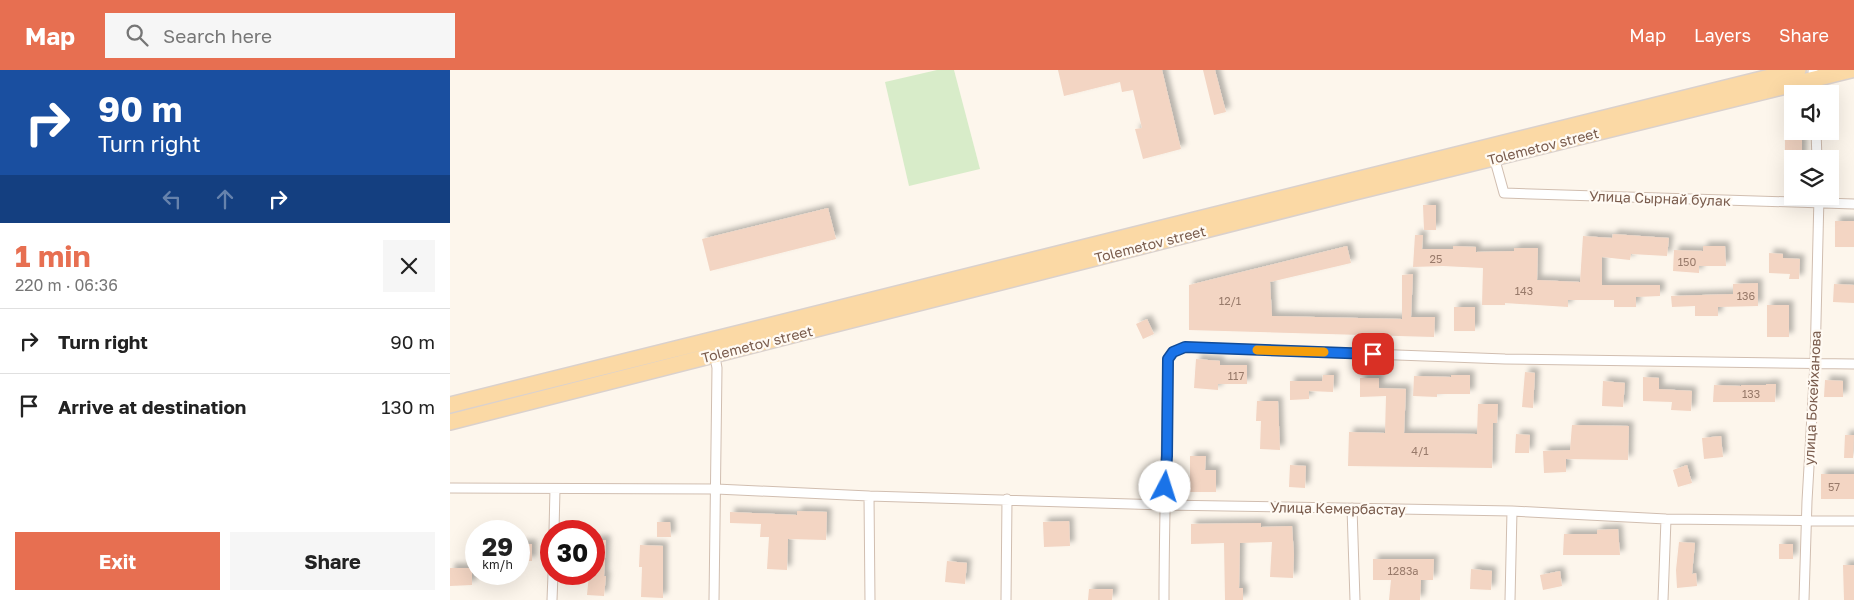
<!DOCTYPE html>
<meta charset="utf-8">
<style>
:root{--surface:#fff;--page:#f6f6f6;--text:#222;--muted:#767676;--line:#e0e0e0;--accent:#e76f51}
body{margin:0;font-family:"Golos Text",sans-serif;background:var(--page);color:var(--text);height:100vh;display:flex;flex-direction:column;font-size:19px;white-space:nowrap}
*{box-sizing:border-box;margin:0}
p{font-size:16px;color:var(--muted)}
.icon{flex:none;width:28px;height:28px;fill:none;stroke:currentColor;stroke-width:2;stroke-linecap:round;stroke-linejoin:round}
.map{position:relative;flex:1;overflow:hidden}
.side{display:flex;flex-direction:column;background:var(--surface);width:450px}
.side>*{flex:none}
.banner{background:#1a4fa0;color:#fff;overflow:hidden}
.controls{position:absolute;left:1334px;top:15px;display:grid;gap:10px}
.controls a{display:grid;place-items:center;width:55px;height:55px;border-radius:0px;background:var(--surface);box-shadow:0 5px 20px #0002;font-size:25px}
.speed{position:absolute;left:15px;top:450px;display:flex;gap:10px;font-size:25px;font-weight:700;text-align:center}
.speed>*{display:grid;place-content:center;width:65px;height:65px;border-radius:50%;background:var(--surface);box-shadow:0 5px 20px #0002;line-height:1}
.speed small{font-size:12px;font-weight:400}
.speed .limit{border:8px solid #d22;background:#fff;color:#111}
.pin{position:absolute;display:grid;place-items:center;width:42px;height:42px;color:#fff;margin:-21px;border-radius:10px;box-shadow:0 2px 8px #0006}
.me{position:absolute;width:55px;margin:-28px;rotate:5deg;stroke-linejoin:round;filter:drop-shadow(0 0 4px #0008)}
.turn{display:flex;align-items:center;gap:18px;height:105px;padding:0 15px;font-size:22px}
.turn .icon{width:65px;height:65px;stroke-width:2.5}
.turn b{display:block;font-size:35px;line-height:42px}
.lanes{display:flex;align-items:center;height:48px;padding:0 15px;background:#0003;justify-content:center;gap:25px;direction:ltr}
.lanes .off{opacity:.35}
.round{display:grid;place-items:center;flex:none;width:52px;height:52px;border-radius:0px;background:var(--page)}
.head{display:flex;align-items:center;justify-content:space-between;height:85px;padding:0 15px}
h1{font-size:30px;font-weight:700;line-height:38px;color:var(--accent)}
.button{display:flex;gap:10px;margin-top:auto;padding:10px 15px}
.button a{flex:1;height:58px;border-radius:0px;background:var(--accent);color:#fff;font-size:20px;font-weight:700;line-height:58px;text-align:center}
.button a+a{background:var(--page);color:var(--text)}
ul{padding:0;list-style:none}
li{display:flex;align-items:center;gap:15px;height:65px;padding:0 15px;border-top:1px solid var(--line)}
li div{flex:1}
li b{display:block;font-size:19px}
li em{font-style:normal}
header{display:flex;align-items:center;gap:30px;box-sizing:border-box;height:70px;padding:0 25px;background:var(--accent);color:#fff}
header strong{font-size:24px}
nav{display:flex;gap:28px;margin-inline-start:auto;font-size:18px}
.search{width:350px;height:45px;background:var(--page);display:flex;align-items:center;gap:12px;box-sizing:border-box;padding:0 18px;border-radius:0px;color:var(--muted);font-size:19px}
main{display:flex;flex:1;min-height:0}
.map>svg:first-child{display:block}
</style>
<header>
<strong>Map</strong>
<div class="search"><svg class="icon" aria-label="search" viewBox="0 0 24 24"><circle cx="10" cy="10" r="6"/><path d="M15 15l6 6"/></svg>Search here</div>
<nav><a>Map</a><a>Layers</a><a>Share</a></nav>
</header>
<main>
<section class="side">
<div class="banner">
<div class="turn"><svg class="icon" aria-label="right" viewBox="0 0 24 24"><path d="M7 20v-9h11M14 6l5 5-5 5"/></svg><div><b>90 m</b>Turn right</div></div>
<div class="lanes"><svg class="icon off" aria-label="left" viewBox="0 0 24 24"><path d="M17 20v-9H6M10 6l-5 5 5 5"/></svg><svg class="icon off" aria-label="ahead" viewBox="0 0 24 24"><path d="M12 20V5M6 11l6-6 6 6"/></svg><svg class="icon" aria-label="right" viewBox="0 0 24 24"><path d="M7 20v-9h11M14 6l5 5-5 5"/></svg></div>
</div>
<div class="head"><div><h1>1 min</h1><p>220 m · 06:36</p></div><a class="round"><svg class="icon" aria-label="close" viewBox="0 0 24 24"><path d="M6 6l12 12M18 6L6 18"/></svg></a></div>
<ul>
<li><svg class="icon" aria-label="right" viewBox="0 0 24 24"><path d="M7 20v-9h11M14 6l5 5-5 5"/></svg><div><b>Turn right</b></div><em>90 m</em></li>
<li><svg class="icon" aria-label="arrive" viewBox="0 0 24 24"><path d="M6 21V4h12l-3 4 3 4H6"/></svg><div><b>Arrive at destination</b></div><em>130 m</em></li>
</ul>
<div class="button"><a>Exit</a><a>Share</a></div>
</section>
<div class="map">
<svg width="1404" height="530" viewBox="0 0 1404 530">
<defs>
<filter id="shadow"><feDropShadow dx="4.5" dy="-4.5" stdDeviation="2.5" flood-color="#0004"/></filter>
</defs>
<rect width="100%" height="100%" fill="#fdf6ec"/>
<!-- green -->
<path fill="#d8ecc9" d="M487,0H504L530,99L459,116L435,12Z"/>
<!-- building -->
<path fill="#f3d5c3" filter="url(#shadow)" d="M608,0H712L731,79L693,89L685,59L692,58L683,20L672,22L670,12L614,26Z
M753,0H765L776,42L764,45Z
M1335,61H1352V89H1335Z
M1342,110V124H1334V111Z
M973,135H986V160H974Z
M378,138L386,169L260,201L252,169Z
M1385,151H1404V177H1385Z
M1163,164L1219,168L1217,186L1181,184L1180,190L1152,187V215H1210V226L1186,227V237H1164V230H1118V237L1055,233V235H1032L1033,198L993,196L963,197L965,165H973L972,179H1003V176L1026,177V182L1064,181V178H1088L1087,210L1130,212L1133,166L1162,168Z
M897,176L901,193L820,212L822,246L952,249V205L963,204L961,247H985L984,267L739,260V215Z
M1253,176H1275L1276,196H1249V203L1223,201L1224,180L1253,181Z
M1319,183L1333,184V188L1350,189L1349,209H1339L1340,204L1319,203Z
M1308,213V236L1268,237V246H1245V236L1222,237L1221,226L1283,224V214Z
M1384,214L1404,215V233L1383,232Z
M1317,235H1339V267H1317Z
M1004,237H1025V261H1004Z
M697,249L704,264L693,269L686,254Z
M746,289L770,291V295H797V314H768V320L744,318Z
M1075,302L1085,303L1083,338L1072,337Z
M873,305H884L883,322L859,321V329L840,330V311H872Z
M1001,305H1020V324H987V327L963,326L964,306L1001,307Z
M1193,307L1209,308V319L1242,321L1241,341L1221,340L1222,332L1193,331Z
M910,308H929V318L956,319L954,363L1027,364L1028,334H1048L1047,353H1043L1042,398L898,396L899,362L935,363L936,326L910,327Z
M1375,310L1393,311V327H1374Z
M1153,311L1175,313L1173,337L1152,336Z
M1316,314H1326L1325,332H1263L1264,315L1291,316V315H1316Z
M807,331H828L830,380L810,379L811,351H806Z
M1122,355L1179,356L1178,390L1116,389V402L1094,403L1093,381L1120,380Z
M1066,364L1080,365L1079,383H1065Z
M1395,365H1404L1403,388H1394Z
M1271,366L1273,387L1254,389L1252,368Z
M740,386H756L755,400H766V422H740Z
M840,395L856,396L855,418L839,417Z
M1237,395L1242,413L1228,417L1223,400Z
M1371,404H1404V429H1371Z
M347,441L377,442L376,470L338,469L337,500L317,499L319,467H310L311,454L280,453V442L347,445Z
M619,451L620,476L594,477L593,452Z
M207,452H220L221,467H207Z
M811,453V457L842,456L844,485L843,508L820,507L822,472L790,473L789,518H793V530H775L774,473L741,474V454Z
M1168,459L1170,485H1113L1114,464H1147V460Z
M144,470H156L154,506H156L154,526L137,525L139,504L144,505Z
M1229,472L1245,473L1242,504L1246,503L1247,516L1227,518L1226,500Z
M69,474H82V491H69Z
M1329,474H1343V489H1329Z
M190,475L213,476V528L191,527L192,497H189Z
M923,489H984L983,510H971L970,530H939L941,510H923Z
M497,491L517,493L515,514L495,512Z
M1393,495H1404V530H1394Z
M0,498H22V515L0,516Z
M1021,499L1042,501L1041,520L1020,519Z
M1110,501L1112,516L1093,520L1090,505Z
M639,519H663L662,530H638Z"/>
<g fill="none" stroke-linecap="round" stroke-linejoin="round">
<!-- street casing -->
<g stroke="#d1beb0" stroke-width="11">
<path id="street" d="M1363,0L1365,24
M1366,61L1367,89
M1044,87L1054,123L1404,134
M264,281L267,298L264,530
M0,418L266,419L419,426L420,530
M419,426L714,435L1062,441L1216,449L1404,451
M902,438L905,530
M104,461L105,419
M102,530L103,504
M556,530L557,429
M714,530C714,450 717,369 718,289L723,282L735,277L1055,289L1404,294
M1060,530L1062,441
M1213,530L1216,449
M1354,530L1357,431L1365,293L1369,126"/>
</g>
<!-- primary casing -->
<g stroke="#dad1cd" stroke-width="18">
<path id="primary" d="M0,335L1348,0
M0,352L905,122L1401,0"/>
</g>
<!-- street -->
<use href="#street" stroke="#fff" stroke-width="9"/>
<!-- primary -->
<use href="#primary" stroke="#fbd9a5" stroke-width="15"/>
</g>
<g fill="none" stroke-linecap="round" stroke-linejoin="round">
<!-- route casing -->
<g stroke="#114b97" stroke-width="12">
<path id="route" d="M715,417L717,386L718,289L723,282L735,277L923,284"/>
</g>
<!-- route -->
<use href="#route" stroke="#1a73e8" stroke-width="9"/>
<!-- slow -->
<path stroke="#f59e0b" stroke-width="9" d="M807,280L874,282"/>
</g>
<g text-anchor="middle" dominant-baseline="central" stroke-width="4.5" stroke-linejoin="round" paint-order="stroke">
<!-- number labels -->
<g font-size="11" fill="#987a6a">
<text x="986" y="188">25</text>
<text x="1237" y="191">150</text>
<text x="1074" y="220">143</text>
<text x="1296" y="225">136</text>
<text x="780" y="230">12/1</text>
<text x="786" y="305">117</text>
<text x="1301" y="323">133</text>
<text x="970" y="380">4/1</text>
<text x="1384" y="416">57</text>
<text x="953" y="500">1283а</text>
</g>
<!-- street labels -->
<g font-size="14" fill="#7a5c4d" stroke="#fffaf3">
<text transform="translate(1093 76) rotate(-14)">Tolemetov street</text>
<text transform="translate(1210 128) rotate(2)">Улица Сырнай булак</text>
<text transform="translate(700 174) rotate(-14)">Tolemetov street</text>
<text transform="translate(307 274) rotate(-14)">Tolemetov street</text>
<text transform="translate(1362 328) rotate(-87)">улица Бокейханова</text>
<text transform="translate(888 438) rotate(1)">Улица Кемербастау</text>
</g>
</g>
</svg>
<div class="controls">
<a><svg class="icon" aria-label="sound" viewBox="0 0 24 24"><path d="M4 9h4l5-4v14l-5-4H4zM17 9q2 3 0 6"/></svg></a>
<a><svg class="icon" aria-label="layers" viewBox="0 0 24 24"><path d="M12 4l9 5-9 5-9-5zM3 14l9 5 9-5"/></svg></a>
</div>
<div class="speed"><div>29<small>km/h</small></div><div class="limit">30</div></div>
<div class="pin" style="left:923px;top:284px;background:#d93025"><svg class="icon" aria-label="arrive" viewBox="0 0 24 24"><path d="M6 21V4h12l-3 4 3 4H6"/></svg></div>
<svg class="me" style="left:715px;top:417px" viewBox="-20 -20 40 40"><circle r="19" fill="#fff"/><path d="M0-13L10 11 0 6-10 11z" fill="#1a73e8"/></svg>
</div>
</main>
